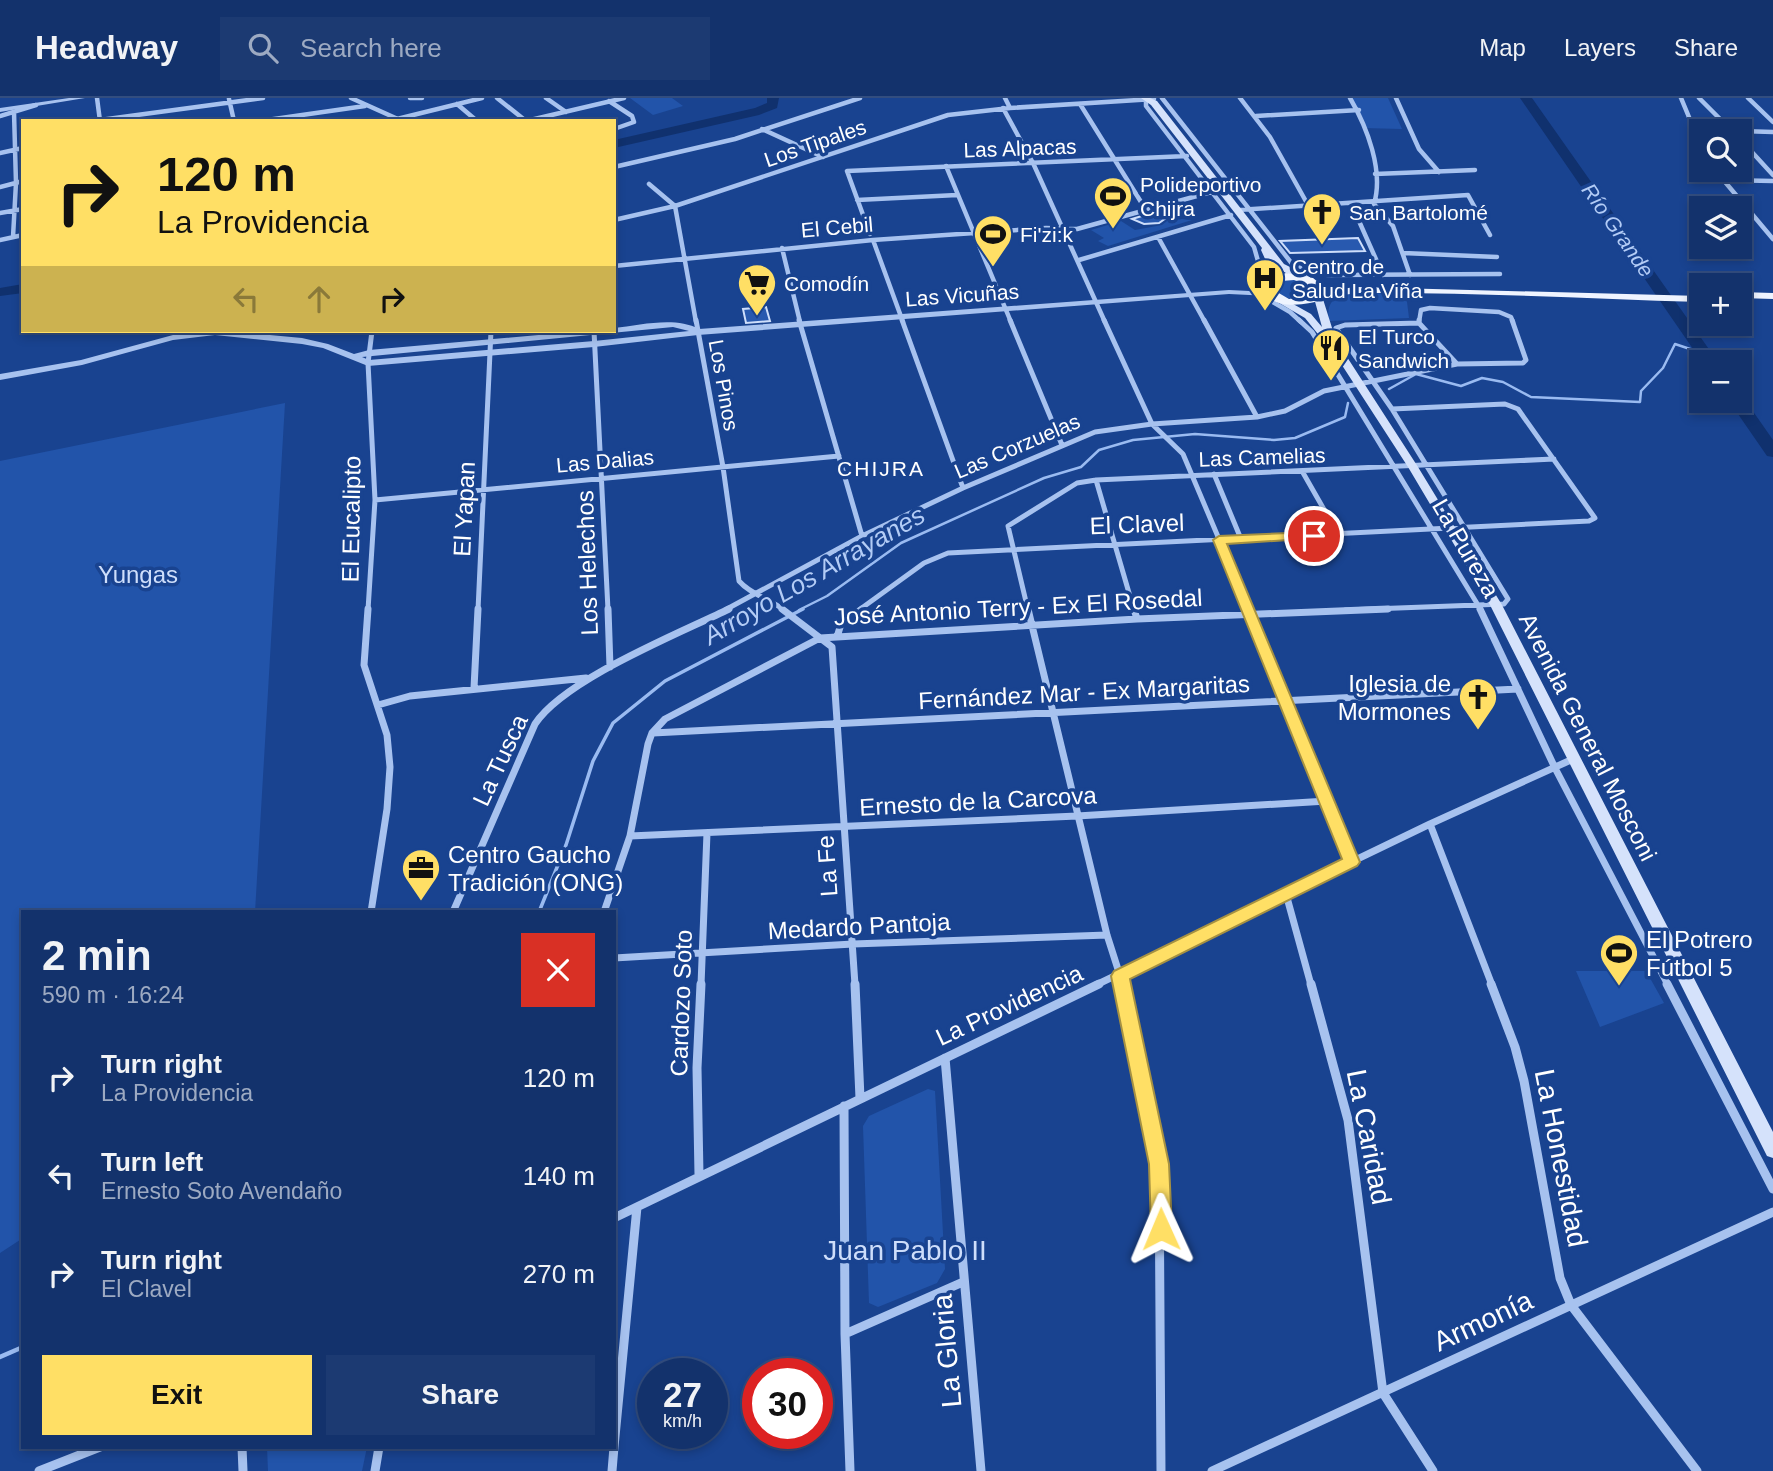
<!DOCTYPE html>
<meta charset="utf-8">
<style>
:root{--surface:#13326c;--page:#1c3a72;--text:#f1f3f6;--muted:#9daac2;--line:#324d7f;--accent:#ffdf65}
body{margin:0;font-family:Arial,sans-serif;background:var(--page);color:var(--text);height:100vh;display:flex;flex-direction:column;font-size:26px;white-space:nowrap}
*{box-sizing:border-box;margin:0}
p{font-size:23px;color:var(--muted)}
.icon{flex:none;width:38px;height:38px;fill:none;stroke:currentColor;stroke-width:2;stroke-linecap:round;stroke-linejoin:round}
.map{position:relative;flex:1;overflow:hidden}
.drawer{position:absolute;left:21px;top:812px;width:595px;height:539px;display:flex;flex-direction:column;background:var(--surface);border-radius:0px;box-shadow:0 4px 10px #0003,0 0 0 2px var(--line)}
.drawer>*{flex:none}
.top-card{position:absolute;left:21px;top:21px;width:595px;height:214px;border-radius:0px;box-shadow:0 4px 10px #0003,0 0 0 2px var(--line);background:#ffdf65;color:#111;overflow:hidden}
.controls{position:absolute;left:1689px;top:21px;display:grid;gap:14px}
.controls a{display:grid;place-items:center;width:63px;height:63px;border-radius:0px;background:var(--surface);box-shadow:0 4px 10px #0003,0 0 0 2px var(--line);font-size:35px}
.speed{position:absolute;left:637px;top:1260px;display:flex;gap:14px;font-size:35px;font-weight:700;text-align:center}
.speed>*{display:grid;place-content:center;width:91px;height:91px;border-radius:50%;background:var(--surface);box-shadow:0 4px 10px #0003,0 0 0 2px var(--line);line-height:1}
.speed small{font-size:18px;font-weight:400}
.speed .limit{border:10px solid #d22;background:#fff;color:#111}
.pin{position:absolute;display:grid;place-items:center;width:60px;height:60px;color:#fff;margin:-30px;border:4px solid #fff;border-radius:50%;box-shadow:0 2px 7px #0007}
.me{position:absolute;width:77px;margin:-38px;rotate:359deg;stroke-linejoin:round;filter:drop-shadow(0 0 5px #0008)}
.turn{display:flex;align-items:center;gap:24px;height:147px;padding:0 21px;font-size:32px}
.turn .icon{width:91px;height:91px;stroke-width:2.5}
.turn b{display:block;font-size:49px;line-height:60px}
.lanes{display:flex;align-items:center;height:66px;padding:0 21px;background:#0003;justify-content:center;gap:35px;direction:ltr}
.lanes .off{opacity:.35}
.round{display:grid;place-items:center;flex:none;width:74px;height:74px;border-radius:0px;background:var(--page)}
.summary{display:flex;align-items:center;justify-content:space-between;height:119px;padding:0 21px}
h1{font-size:42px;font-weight:600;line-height:52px}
.primary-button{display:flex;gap:14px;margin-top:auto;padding:14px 21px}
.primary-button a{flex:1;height:80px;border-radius:0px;background:var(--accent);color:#111;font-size:28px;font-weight:600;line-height:80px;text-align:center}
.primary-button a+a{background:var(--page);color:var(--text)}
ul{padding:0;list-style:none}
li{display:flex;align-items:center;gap:21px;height:98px;padding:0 21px}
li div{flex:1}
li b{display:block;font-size:26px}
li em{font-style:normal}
header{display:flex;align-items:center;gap:42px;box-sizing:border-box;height:98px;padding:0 35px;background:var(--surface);border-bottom:2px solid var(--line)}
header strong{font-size:33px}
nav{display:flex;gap:38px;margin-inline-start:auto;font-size:24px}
.search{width:490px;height:63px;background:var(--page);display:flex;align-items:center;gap:18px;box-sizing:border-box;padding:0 24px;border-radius:0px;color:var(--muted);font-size:26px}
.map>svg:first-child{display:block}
</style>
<header>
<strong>Headway</strong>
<div class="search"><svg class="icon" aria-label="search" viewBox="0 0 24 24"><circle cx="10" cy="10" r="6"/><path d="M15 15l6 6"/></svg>Search here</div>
<nav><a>Map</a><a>Layers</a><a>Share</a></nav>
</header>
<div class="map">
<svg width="1773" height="1373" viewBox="0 0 1773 1373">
<rect width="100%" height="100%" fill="#194390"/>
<!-- green -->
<path fill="#2254aa" d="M630,0H672L683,8L653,17Z
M1352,0H1388L1402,31L1364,30Z
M1171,120L1192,122L1108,148L1098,143L1104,140L1091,132L1121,123L1135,132L1162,127Z
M1293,181L1310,188L1313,198C1298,201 1284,205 1275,189L1278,183Z
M1363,195L1406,196L1409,220L1329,223C1325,197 1342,197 1363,195Z
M285,305L255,814H23V1140L0,1155V363Z
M1576,873H1646L1664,905L1600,929Z
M928,991L935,993L945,1171L937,1185L878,1209L869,1205L863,1028L869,1018Z
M267,1349H367L362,1373H268Z"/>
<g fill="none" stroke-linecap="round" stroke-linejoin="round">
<!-- stream-far2 -->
<path stroke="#9abbf1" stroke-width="2.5" d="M1389,291L1416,276L1461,288L1482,280L1503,284L1531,299L1640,304L1641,293L1663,270L1675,246L1705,256
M799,512L827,498L901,445L1044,380L1081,369L1099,352L1133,342L1195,336L1274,342L1295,340L1345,319L1348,305"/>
<!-- stream-far1 -->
<path stroke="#9abbf1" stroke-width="3.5" d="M539,814L566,747L593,663L613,625L665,583L803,511"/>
<!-- stream -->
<path stroke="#9abbf1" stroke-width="4.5" d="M0,1259L23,1249"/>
<!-- river -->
<path fill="#10316e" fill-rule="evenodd" d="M767,0H779L777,10L759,17L614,50V42L755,10L767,5Z
M1520,0H1532L1718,264H1702Z
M23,186V195L0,198V190Z
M1740,299H1743L1773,342V359L1767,358L1729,303H1740Z"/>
</g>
<!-- building -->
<path fill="#2859af" stroke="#cedefb" stroke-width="2" d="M1155,114L1169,118L1159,125L1144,126L1132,121Z
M1358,140L1365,153L1290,155L1280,143Z
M766,209L770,223L746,225L743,211Z"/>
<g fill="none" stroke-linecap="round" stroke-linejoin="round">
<!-- minor-far3 -->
<path stroke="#a7c2ef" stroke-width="4.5" d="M97,0L100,23
M351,0L400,22
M410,0H422
M497,0L526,23
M546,0L566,14
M1005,0L1010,10
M1162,0L1293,167L1313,175L1328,177L1500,176
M1240,0L1270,39L1308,107
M1350,0C1367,29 1384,73 1374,106L1393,128L1410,177
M1396,0L1419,51L1439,74
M1681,0L1701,48
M1699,0L1732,33
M1748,0L1773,24
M229,1L234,23
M1146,1V8L1254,149L1260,170L1255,190L1257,195L1290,214L1301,224
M609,3L632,18L634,24L614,31
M457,6L477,23
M1080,6L1146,112
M1003,10L1033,65L1105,224
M0,18L36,7
M1256,18L1359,12
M397,21L482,0
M100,22L263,0
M260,23L365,8
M526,23L624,0
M762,31L823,59
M1693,32L1737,33
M1740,33L1773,34
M1740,41L1773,77
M0,55L23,50
M946,68L1011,224
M614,69L735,41L860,0
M1715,72L1773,141
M1375,76L1475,72
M1723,82L1773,83
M649,86L675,108L696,224
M0,89L23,83
M857,102L957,97
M1351,105L1383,177
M1238,112L1468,97L1490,137
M0,115L23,111
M614,122L675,108L948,17L1010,10L1154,1
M870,136L847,73L1187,58
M13,139L16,85L14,14
M1158,139L1205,224
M0,142L23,137
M873,142L903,224
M782,150L800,224
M1403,155L1497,159
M1079,162L1231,117
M614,168L873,142L1046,130L1077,131L1215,93
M1419,224L1421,212L1430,210L1499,214L1511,219L1513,224"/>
<!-- minor-far2 -->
<path stroke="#a7c2ef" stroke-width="5" d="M696,222L723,369L739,483C751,497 770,501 784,512
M799,222L862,438
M902,222L963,390
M1010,222L1062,347
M1104,222L1152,326L1183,356L1249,512
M1204,222L1257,319
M1299,222L1312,234L1481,512
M1419,222V225L1457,266
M594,233L608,512
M1457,266L1523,265L1526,262L1512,222
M1302,373L1338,436
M1214,376L1241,441
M1096,382L1134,512
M375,402L839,358
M368,512L375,402L368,265L372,233
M478,512L491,233
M725,512L862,438L963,390L1095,334L1152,326L1257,319L1285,313L1324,293L1457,266
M859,512L924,465L948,455L1589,423L1595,420L1518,311L1505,306L1392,311
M1028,512L1008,428L1077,385L1096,382L1554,361
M1345,512L1504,506L1508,501L1392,311L1336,230L1345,227L1419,225"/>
<!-- minor-far1 -->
<path stroke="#a7c2ef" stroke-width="7" d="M368,511L364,567L387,637L390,669L387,711L371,814
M608,511L610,569
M782,511L832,549L855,887
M1028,511L1107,837L1123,887
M1134,511L1137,521
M1248,511L1351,764
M1480,511L1555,670L1668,887
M837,539L841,526L862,511
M474,590L478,511
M378,607L410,598L586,580
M653,635L1518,591
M1430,726L1492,887
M630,738L1077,718L1327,703
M1286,796L1311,887
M453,814L535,626C565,581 678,536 729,511
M604,814L630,738L648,646L652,635L665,621L820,540L1137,521L1388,511
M614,860L853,846L1107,837
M701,887L707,735
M1096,887L1430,726L1573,661"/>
<!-- minor -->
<path stroke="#a7c2ef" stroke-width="9" d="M855,886L860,1000
M1122,886L1159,1066L1161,1373
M1311,886L1348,1022L1383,1295L1433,1373
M1491,886L1515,949L1524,983L1560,1180L1571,1207L1697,1373
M1667,886L1773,1091
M945,960L981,1373
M844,1008L845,1236L850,1373
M699,1077L697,970L701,886
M614,1120L1099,886
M845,1236L963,1184
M242,1349L243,1373
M614,1349L637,1109
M39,1373L100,1349
M375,1373L379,1349
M612,1373L614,1349
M1212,1373L1773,1114"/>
<!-- tertiary -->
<path fill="#a7c2ef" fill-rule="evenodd" d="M69,0H85L0,14V10Z
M1229,192L1270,194L1274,196L1270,198L1229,196L698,237L594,249L368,268L323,250L302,246L215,237L173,242L82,267L0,282V276L81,262L173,237L206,233H227L302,240L328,246L354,256L369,252L583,233H614V230C641,227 675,218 699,231ZM673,229L689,233L594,243L369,262L362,259Z"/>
<!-- secondary -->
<path fill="#d5e2fb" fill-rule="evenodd" d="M1141,0H1150L1157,3L1284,166L1310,179V183C1299,183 1281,174 1274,165L1273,184L1265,186L1266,163L1261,152L1262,150L1151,7Z
M1277,197L1311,216L1322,229L1314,200L1322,198L1333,233L1328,236L1347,259L1418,369L1502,507L1773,1034V1060L1767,1058L1490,507L1408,369L1338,261L1305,220L1274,202L1272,200Z"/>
<!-- primary -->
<path fill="#eff4ff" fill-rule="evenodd" d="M1286,175L1313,180L1328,192L1358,189L1701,198V204C1588,201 1473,194 1360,195C1327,196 1287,223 1260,192V187L1268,180ZM1294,182L1312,189L1316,196L1289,201L1272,191V188L1282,183Z
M1740,194L1773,195V201L1740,200Z"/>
</g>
<!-- route -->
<path fill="#ffdf65" stroke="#a69142" stroke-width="2" d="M1314,434L1318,435V440L1227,446L1360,764L1357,768L1130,881L1169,1066L1172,1131L1169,1138L1161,1141L1154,1138L1151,1131L1149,1066L1111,878L1114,873L1342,761L1213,442L1219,438Z"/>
<!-- icons -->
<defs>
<g id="stadium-pin" transform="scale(2.0125)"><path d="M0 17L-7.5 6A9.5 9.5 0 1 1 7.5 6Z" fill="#ffdf65" stroke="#194390"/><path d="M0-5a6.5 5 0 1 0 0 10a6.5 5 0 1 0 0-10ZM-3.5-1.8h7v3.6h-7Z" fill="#111"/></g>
<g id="church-pin" transform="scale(2.0125)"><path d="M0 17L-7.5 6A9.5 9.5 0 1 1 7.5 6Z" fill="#ffdf65" stroke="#194390"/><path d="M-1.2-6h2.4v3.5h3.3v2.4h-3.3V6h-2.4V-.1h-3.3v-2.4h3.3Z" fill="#111"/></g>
<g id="hospital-pin" transform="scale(2.0125)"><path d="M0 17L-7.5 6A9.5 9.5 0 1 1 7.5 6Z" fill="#ffdf65" stroke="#194390"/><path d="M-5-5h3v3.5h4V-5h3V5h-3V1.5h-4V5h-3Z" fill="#111"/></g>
<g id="supermarket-pin" transform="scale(2.0125)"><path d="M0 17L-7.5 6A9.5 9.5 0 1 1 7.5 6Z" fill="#ffdf65" stroke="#194390"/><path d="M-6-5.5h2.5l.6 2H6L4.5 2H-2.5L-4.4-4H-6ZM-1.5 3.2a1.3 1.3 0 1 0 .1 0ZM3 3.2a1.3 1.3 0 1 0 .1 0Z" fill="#111"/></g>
<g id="restaurant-pin" transform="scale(2.0125)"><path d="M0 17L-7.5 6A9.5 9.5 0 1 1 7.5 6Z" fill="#ffdf65" stroke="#194390"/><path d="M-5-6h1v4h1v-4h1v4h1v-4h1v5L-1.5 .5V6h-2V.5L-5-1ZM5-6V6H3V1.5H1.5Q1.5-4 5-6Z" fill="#111"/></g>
<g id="office-pin" transform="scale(2.0125)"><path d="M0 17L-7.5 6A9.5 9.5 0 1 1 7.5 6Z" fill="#ffdf65" stroke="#194390"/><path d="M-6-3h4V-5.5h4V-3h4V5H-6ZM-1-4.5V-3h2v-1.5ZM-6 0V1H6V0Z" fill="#111"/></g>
</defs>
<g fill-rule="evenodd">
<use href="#stadium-pin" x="1113" y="98"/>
<use href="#church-pin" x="1322" y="114"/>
<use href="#stadium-pin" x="993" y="136"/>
<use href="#hospital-pin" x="1265" y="180"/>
<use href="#supermarket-pin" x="757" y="185"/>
<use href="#restaurant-pin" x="1331" y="250"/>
<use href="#church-pin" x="1478" y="599"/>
<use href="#office-pin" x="421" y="770"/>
<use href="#stadium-pin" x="1619" y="855"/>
</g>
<g text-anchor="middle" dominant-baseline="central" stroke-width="7" stroke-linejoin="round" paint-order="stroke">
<!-- far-street labels -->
<g font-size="21" fill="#fff" stroke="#194390">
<text transform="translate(815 45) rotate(-19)">Los Tipales</text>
<text transform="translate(1020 50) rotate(-2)">Las Alpacas</text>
<text transform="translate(837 129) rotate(-5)">El Cebil</text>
<text transform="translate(962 197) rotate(-4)">Las Vicuñas</text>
<text transform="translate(724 287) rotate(80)">Los Pinos</text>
<text transform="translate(1017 348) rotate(-23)">Las Corzuelas</text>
<text transform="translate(1262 359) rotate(-2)">Las Camelias</text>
<text transform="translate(605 363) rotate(-5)">Las Dalias</text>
</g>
<!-- far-poi labels -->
<g font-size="21" fill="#fff" stroke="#194390" text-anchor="start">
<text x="1140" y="86">Polideportivo<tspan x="1140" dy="24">Chijra</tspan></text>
<text x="1349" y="114">San Bartolomé</text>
<text x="1020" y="136">Fi'zi:k</text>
<text x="1292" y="168">Centro de<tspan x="1292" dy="24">Salud La Viña</tspan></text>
<text x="784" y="185">Comodín</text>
<text x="1358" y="238">El Turco<tspan x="1358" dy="24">Sandwich</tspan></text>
</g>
<!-- far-water labels -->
<g font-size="21" font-style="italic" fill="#b3ccf6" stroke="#194390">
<text transform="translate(1618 132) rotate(55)">Río Grande</text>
</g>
<!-- far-neighbourhood labels -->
<g font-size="21" letter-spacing="2" fill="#fff" stroke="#194390">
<text x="881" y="370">CHIJRA</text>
</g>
<!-- street labels -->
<g font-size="24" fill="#fff" stroke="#194390">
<text transform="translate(464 411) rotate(-87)">El Yapan</text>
<text transform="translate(351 421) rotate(-89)">El Eucalipto</text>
<text transform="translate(1137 426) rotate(-2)">El Clavel</text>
<text transform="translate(1466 450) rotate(60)">La Pureza</text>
<text transform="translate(587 465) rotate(-92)">Los Helechos</text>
<text transform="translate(1018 509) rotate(-3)">José Antonio Terry - Ex El Rosedal</text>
<text transform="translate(1084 594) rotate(-3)">Fernández Mar - Ex Margaritas</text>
<text transform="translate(1588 639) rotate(63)">Avenida General Mosconi</text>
<text transform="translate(500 662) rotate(-65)">La Tusca</text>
<text transform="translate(978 703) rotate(-3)">Ernesto de la Carcova</text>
<text transform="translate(827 768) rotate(-94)">La Fe</text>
<text transform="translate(859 828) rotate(-3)">Medardo Pantoja</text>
<text transform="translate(681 905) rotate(-88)">Cardozo Soto</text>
<text transform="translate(1009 907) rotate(-25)">La Providencia</text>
</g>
<!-- park labels -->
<g font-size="24" fill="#cedefb" stroke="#194390">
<text x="138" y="476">Yungas</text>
</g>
<!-- poi labels -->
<g font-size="24" fill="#fff" stroke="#194390" text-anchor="start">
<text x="1451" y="585" text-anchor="end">Iglesia de<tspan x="1451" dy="28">Mormones</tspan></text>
<text x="448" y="756">Centro Gaucho<tspan x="448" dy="28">Tradición (ONG)</tspan></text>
<text x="1646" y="841">El Potrero<tspan x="1646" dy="28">Fútbol 5</tspan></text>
</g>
<!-- water labels -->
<g font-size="26" font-style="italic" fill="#b3ccf6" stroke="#194390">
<text transform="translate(814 477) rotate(-30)">Arroyo Los Arrayanes</text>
</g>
<!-- near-street labels -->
<g font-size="28" fill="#fff" stroke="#194390">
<text transform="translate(1369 1039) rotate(79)">La Caridad</text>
<text transform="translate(1561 1060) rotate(79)">La Honestidad</text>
<text transform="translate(1483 1223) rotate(-25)">Armonía</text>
<text transform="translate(947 1253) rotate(-95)">La Gloria</text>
</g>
<!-- near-park labels -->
<g font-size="28" fill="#cedefb" stroke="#194390">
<text x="905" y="1152">Juan Pablo II</text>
</g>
</g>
</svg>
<div class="controls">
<a><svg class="icon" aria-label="search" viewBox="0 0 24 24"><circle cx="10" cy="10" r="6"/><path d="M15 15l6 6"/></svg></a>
<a><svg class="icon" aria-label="layers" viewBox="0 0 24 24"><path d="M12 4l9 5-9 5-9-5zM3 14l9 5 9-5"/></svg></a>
<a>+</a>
<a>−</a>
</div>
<div class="speed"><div>27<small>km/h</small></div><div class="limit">30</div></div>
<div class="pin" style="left:1314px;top:438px;background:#d93025"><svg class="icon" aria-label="arrive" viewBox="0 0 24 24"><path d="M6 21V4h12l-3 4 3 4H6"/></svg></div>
<svg class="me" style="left:1161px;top:1131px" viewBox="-20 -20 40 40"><path d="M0-17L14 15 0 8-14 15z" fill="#ffdf65" stroke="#fff" stroke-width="4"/></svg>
<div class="top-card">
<div class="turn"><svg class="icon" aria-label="right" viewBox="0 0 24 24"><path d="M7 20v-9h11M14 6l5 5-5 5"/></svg><div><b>120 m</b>La Providencia</div></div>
<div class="lanes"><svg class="icon off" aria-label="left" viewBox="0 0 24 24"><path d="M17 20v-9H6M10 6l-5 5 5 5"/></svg><svg class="icon off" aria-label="ahead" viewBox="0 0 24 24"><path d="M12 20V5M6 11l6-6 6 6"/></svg><svg class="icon" aria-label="right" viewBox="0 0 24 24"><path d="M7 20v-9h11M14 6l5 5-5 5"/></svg></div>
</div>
<section class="drawer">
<div class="summary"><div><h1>2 min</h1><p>590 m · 16:24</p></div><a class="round" style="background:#d93025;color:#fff"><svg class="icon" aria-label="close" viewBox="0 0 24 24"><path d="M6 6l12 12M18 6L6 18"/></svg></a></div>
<ul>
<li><svg class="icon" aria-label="right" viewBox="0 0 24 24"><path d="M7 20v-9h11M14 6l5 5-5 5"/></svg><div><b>Turn right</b><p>La Providencia</p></div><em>120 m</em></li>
<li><svg class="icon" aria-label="left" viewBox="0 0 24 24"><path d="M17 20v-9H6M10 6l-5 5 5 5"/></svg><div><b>Turn left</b><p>Ernesto Soto Avendaño</p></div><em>140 m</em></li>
<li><svg class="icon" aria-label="right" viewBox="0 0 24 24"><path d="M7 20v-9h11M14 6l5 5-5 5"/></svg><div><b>Turn right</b><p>El Clavel</p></div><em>270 m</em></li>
</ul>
<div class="primary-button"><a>Exit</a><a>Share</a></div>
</section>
</div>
